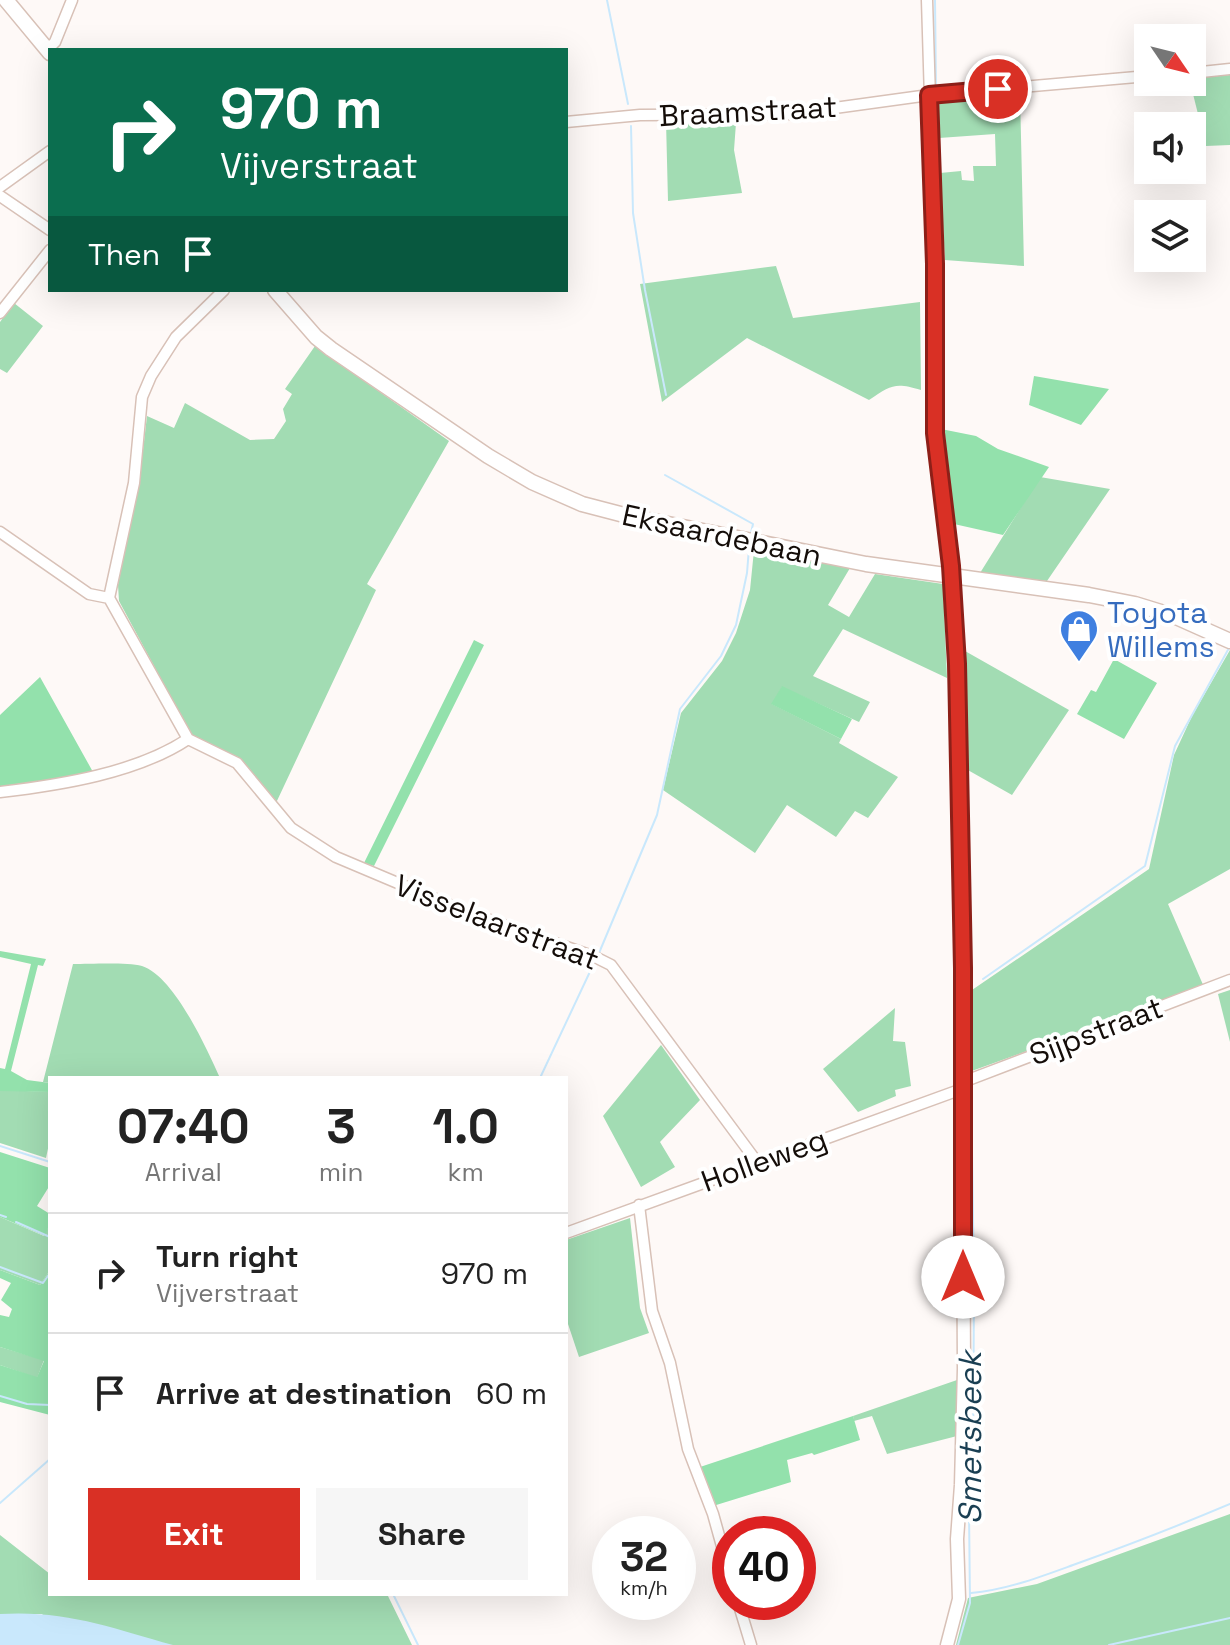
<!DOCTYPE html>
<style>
:root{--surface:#fff;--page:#f6f6f6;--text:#222;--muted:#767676;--line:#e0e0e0;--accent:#d93025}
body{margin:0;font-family:"Space Grotesk",sans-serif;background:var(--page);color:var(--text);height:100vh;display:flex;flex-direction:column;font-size:30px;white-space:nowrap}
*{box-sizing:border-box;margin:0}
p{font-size:26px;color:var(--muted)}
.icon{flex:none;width:44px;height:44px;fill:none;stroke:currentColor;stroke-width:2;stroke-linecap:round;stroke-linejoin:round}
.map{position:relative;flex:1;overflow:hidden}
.details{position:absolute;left:48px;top:1076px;width:520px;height:520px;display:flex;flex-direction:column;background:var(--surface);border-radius:0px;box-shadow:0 8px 32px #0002}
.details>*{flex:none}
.hud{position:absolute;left:48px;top:48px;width:520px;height:244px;border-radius:0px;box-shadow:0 8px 32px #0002;background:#0b6e4f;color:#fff;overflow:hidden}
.needle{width:52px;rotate:125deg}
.buttons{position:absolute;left:1134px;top:24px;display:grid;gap:16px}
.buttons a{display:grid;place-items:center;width:72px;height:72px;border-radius:0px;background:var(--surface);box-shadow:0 8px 32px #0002;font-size:40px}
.speed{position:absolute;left:592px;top:1516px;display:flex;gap:16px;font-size:40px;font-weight:700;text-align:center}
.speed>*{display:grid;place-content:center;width:104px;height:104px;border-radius:50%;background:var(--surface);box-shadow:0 8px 32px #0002;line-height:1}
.speed small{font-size:20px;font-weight:400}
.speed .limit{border:12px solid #d22;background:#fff;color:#111}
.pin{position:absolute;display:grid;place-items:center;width:68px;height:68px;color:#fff;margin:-34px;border:4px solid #fff;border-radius:50%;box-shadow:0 2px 8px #0007}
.me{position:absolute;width:88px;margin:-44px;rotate:0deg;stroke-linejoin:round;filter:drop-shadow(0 0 6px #0008)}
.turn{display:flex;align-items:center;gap:28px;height:168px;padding:0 40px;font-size:36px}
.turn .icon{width:104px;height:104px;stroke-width:2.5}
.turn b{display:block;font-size:56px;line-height:68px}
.then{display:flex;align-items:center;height:76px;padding:0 40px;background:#0003;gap:16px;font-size:30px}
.eta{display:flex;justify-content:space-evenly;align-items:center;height:136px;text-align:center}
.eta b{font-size:48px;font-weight:600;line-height:56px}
.primary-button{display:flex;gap:16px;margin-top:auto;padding:16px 40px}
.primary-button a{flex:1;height:92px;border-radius:0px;background:var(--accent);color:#fff;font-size:32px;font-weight:600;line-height:92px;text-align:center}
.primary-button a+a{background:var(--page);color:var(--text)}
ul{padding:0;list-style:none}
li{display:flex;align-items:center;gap:24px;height:120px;padding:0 40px;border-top:2px solid var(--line)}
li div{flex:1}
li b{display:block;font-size:30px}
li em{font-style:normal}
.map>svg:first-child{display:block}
</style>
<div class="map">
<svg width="1230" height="1645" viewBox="0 0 1230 1645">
<rect width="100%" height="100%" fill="#fef9f7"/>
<!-- green -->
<path fill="#a2dcb3" d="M1230,75V145L1206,146L1190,82L1192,78Z
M1020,94L1024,266L945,260L940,173L961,171L962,180L974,181L973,166H996L995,134L939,138L938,102Z
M666,121L736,123L734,150L742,193L668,201Z
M776,266L793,318L920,302L921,390C895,382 891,385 869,400L747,338L662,402L640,284Z
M14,303L43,326L7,373L0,369V322Z
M315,346L449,441L367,584L376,590L276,803L238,757L194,737L189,731L119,601L118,585L141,467L147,416L174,428L185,403L250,440L274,439L286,421L283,409L292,394L285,389Z
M1040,477L1110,489L1047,581L980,573Z
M754,550L850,568L828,605L849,617L875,574L943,584L947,678L843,629L813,676L870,702L859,722L782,687L772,704L841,739L839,743L898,777L868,818L855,811L836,837L787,805L755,853L663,790L681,713L722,661L736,633L750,590Z
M1230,650V869L1168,904L1204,987L969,1072L972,990L1149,869L1174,755L1192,716Z
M965,651L1069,710L1012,795L966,769Z
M73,964C91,964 127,962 142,966C174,976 207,1049 220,1078H50V1083L43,1082Z
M1230,990V1042L1218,994Z
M895,1008L893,1041L905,1042L911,1086L895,1090L896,1096L858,1112L823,1069Z
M661,1045L700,1100L660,1142L675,1167L641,1187L603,1116Z
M0,1087V1090L50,1092V1139L46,1158L0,1143Z
M0,1217L44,1236L50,1223V1270L40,1285L0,1270Z
M630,1218L640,1308L649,1333L579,1357L566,1318V1240Z
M0,1347L44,1360L37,1378L0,1365Z
M957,1380V1436L887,1454L872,1416L854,1421L853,1416Z
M1230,1514V1645H956L968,1598L1037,1584Z
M0,1535L50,1574V1594H387L412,1645H7L43,1614H0Z"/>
<!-- forest -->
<path fill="#93e1ac" d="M1034,376L1109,389L1081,425L1029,405Z
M941,429L976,436L998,449L1049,467L1003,535L954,524Z
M474,640L484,645L374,866L364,863Z
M1114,659L1157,683L1124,739L1077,714L1091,690L1096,692Z
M40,677L93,772L0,789V715Z
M782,686L852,719L841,739L771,704Z
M0,951L46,959L43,966L38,965L11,1071L27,1080L50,1083V1092L0,1091V1068L5,1069L31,964L0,957Z
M0,1152L50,1168V1185L37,1206L50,1214V1223L45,1236L0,1217Z
M0,1270L40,1285L50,1270V1415L0,1402V1365L37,1377L44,1361L0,1347V1315L9,1317L12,1309L1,1300L11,1283L0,1278Z
M853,1416L860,1440L814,1455L812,1453L787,1460L791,1482L713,1506L697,1468Z"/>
<!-- water -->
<path fill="#c9e8fc" d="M0,1614C66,1610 112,1628 173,1645H0Z"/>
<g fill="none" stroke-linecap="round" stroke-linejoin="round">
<!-- stream -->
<path stroke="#c9e8fc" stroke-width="2" d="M607,0L628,104
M935,0L936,87
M937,100L942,281V415L957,567
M631,126L633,213L645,290L666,395
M665,475L753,524L751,533
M961,586L962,633
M967,887L971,1072
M599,953L657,815L680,709L721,656L736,625L747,573L749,548
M983,979L1145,866L1175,746L1229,648
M540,1078L595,961
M0,1146L50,1162
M0,1215L6,1217
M16,1222L50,1237
M0,1267L43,1283L50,1273
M0,1396L27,1404L50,1405
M0,1503L50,1459
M971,1593C1006,1590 1040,1577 1073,1565C1126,1546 1178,1526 1230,1504
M393,1594L418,1645
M958,1645L970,1603L969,1511L973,1467L974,1281L971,1086
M1109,1645L1230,1618"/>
<!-- minor casing -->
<g stroke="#d8c1b7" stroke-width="13">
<path id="minor" d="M927,0L935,264V433L951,577
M47,50L55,42L72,0
M1192,73L1230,69
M566,122L640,115L791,114L929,95L1148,76
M0,187L50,151
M0,196L50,230
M224,290L176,337L151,376L142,397L134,483L109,598L188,739L237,763L291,828L336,857L464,911L595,957L611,965L757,1162
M0,313L50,250
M0,532L89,594L109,598
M0,792C60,785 137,773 188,739
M963,1082L1230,980
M639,1205L652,1311L670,1363L688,1449L713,1514L730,1575
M566,1233L962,1089
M738,1602L751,1645"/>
</g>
<!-- tertiary casing -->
<g stroke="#d8c1b7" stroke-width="15">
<path id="tertiary" d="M947,1645L959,1599L957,1539L961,1485L964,1369L961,829L956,636L951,577"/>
</g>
<!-- secondary casing -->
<g stroke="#d8c1b7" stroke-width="17">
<path id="secondary" d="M6,0L50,53
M275,290L316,337L331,349L488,456L532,482L582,504L628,516L866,564L1089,595L1135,604L1174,616L1230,641"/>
</g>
<!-- minor -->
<use href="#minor" stroke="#fff" stroke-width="10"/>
<!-- tertiary -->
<use href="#tertiary" stroke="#fff" stroke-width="12"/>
<!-- secondary -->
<use href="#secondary" stroke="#fff" stroke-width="14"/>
</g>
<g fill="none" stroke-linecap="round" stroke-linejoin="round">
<!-- route casing -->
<g stroke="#8d1f18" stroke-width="20">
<path id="route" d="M963,1277V968L957,664L951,566L935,433V264L929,95L998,89"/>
</g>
<!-- route -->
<use href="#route" stroke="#d93025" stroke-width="14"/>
</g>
<!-- icons -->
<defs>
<g id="shop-pin" transform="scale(2)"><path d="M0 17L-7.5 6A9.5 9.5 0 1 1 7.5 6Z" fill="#3f7fe0" stroke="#fff"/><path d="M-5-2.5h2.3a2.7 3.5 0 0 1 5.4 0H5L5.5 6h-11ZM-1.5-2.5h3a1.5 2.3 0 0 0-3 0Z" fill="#fff"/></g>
</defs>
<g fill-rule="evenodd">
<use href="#shop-pin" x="1079" y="629"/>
</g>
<g text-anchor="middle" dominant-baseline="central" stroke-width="8" stroke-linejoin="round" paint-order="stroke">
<!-- street labels -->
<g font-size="30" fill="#140d09" stroke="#fff">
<text transform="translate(748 111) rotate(-3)">Braamstraat</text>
<text transform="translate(722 535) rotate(12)">Eksaardebaan</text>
<text transform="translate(497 922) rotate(21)">Visselaarstraat</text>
<text transform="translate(1096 1031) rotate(-21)">Sijpstraat</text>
<text transform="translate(764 1160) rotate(-20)">Holleweg</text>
</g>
<!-- shop labels -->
<g font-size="30" fill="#366cbe" stroke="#fff" text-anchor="start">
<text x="1107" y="612">Toyota<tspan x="1107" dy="34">Willems</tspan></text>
</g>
<!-- water labels -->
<g font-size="32" font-style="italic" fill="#1a3f53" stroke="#fff">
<text transform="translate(970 1438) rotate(-90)">Smetsbeek</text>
</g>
</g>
</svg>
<div class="buttons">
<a><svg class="needle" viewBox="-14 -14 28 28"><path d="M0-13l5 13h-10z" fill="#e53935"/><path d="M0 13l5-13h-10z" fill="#767676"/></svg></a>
<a><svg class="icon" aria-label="sound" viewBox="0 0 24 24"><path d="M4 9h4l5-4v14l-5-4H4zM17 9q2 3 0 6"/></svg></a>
<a><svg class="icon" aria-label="layers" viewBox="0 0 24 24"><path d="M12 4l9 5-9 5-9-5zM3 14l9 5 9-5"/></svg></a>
</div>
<div class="speed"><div>32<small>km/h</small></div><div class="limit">40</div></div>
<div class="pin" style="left:998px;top:89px;background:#d93025"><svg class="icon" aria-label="arrive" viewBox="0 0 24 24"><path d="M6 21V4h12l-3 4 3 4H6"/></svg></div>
<svg class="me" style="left:963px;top:1277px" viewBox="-20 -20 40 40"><circle r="19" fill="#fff"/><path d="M0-13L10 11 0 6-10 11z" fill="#d93025"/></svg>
<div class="hud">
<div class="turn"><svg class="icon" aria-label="right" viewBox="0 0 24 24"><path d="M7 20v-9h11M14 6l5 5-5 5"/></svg><div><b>970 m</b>Vijverstraat</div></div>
<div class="then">Then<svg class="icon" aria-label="arrive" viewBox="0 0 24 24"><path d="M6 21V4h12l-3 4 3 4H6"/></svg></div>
</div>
<section class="details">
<div class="eta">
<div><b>07:40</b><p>Arrival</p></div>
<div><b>3</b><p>min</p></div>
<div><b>1.0</b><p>km</p></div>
</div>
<ul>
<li><svg class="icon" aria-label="right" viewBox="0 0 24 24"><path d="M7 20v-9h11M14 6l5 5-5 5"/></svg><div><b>Turn right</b><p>Vijverstraat</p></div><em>970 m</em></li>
<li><svg class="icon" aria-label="arrive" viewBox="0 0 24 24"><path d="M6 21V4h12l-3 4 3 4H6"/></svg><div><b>Arrive at destination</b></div><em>60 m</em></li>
</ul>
<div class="primary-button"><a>Exit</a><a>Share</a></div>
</section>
</div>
